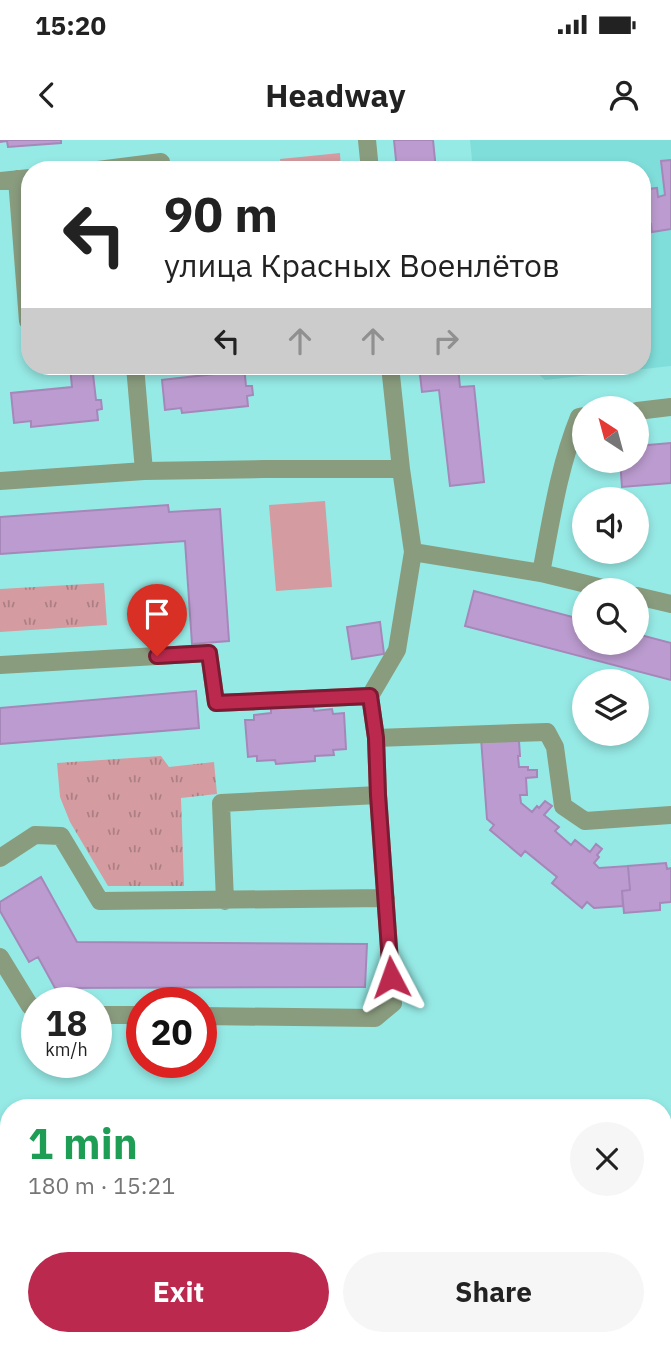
<!DOCTYPE html>
<meta charset="utf-8">
<style>
:root{--surface:#fff;--page:#f6f6f6;--text:#222;--muted:#767676;--accent:#bb2a4e}
body{margin:0;font-family:"IBM Plex Sans",sans-serif;background:var(--page);color:var(--text);height:100vh;display:flex;flex-direction:column;font-size:26px;white-space:nowrap}
*{box-sizing:border-box;margin:0}
p{font-size:23px;color:var(--muted)}
.icon{flex:none;width:38px;height:38px;fill:none;stroke:currentColor;stroke-width:2;stroke-linecap:round;stroke-linejoin:round}
.map{position:relative;flex:1;overflow:hidden}
.side{position:absolute;left:0px;top:959px;width:672px;height:247px;display:flex;flex-direction:column;background:var(--surface);border-radius:28px 28px 0 0;box-shadow:0 4px 10px #0003}
.side>*{flex:none}
.banner{position:absolute;left:21px;top:21px;width:630px;height:214px;border-radius:28px;box-shadow:0 4px 10px #0003;background:#fff;color:var(--text);overflow:hidden}
.needle{width:46px;rotate:324deg}
.buttons{position:absolute;left:572px;top:256px;display:grid;gap:14px}
.buttons a{display:grid;place-items:center;width:77px;height:77px;border-radius:50%;background:var(--surface);box-shadow:0 4px 10px #0003;font-size:35px}
.speed{position:absolute;left:21px;top:847px;display:flex;gap:14px;font-size:35px;font-weight:700;text-align:center}
.speed>*{display:grid;place-content:center;width:91px;height:91px;border-radius:50%;background:var(--surface);box-shadow:0 4px 10px #0003;line-height:1}
.speed small{font-size:18px;font-weight:400}
.speed .limit{border:10px solid #d22;background:#fff;color:#111}
.pin{position:absolute;display:grid;place-items:center;width:60px;height:60px;color:#fff;margin:-72px -30px;border-radius:50% 50% 50% 0;rotate:-45deg;box-shadow:0 0 7px #0007}
.pin .icon{rotate:45deg}
.me{position:absolute;width:77px;margin:-38px;rotate:356deg;stroke-linejoin:round;filter:drop-shadow(0 0 5px #0008)}
.turn{display:flex;align-items:center;gap:24px;height:147px;padding:0 28px;font-size:32px}
.turn .icon{width:91px;height:91px;stroke-width:2.5}
.turn b{display:block;font-size:49px;line-height:60px}
.lanes{display:flex;align-items:center;height:66px;padding:0 28px;background:#0003;justify-content:center;gap:35px;direction:ltr}
.lanes .off{opacity:.35}
.round{display:grid;place-items:center;flex:none;width:74px;height:74px;border-radius:37px;background:var(--page)}
.head{display:flex;align-items:center;justify-content:space-between;height:119px;padding:0 28px}
h1{font-size:42px;font-weight:700;line-height:52px;color:#1e9e55}
.cta{display:flex;gap:14px;margin-top:auto;padding:14px 28px}
.cta a{flex:1;height:80px;border-radius:42px;background:var(--accent);color:#fff;font-size:28px;font-weight:700;line-height:80px;text-align:center}
.cta a+a{background:var(--page);color:var(--text)}
.status{display:flex;justify-content:space-between;align-items:center;height:49px;padding:0 35px;background:var(--surface);direction:ltr}
.status svg{height:19px;fill:currentColor}
header{display:flex;justify-content:space-between;align-items:center;height:91px;padding:0 28px;background:var(--surface);font-size:32px;font-weight:700}
.map>svg:first-child{display:block}
</style>
<div class="status"><b>15:20</b><svg viewBox="0 0 49 12"><path d="M0 12V9h3v3zM5 12V6h3v6zM10 12V3h3v9zM15 12V0h3v12zM26 1h20v11H26zM47 4h2v5h-2z"/></svg></div>
<header><svg class="icon" aria-label="back" viewBox="0 0 24 24"><path d="M15 5l-7 7 7 7"/></svg>Headway<svg class="icon" aria-label="person" viewBox="0 0 24 24"><circle cx="12" cy="8" r="4"/><path d="M4 21q1-7 8-7t8 7"/></svg></header>
<div class="map">
<svg width="671" height="1205" viewBox="0 0 671 1205">
<defs>
<pattern id="industrial-grid" width="8" height="8" patternUnits="userSpaceOnUse" patternTransform="scale(1.75)"><rect width="8" height="8" fill="#7fdeda"/><path d="M0 4h8M4 0v8" fill="none" stroke="#6dbfbc"/></pattern>
<pattern id="forest-crowns" width="20" height="18" patternUnits="userSpaceOnUse" patternTransform="scale(1.75)"><rect width="20" height="18" fill="#d49ba0"/><path d="M2 6a3 3 0 1 1 6 0M12 15a3 3 0 1 1 6 0" fill="none" stroke="#ab7f83"/></pattern>
<pattern id="park-tufts" width="24" height="20" patternUnits="userSpaceOnUse" patternTransform="scale(1.75)"><rect width="24" height="20" fill="#d49ba0"/><path d="M3 7l-1-3M5 7V3M7 7l1-3M15 17l-1-3M17 17v-4M19 17l1-3" fill="none" stroke="#ab7f83"/></pattern>
<pattern id="garden-dots" width="8" height="8" patternUnits="userSpaceOnUse" patternTransform="scale(1.75)"><rect width="8" height="8" fill="#d49ba0"/><path d="M2 2h.1M6 6h.1" fill="none" stroke="#ab7f83" stroke-width="1.8" stroke-linecap="round"/></pattern>
</defs>
<rect width="100%" height="100%" fill="#96eae6"/>
<!-- built -->
<path fill="#7fdeda" d="M470,0H671V226L545,240L530,226H642V30H473Z"/>
<!-- industrial -->
<path fill="url(#industrial-grid)" d="M671,983V1181L663,1182V984Z"/>
<!-- grass -->
<path fill="#d49ba0" d="M325,361L332,447L276,451L269,365Z"/>
<!-- forest -->
<path fill="url(#forest-crowns)" d="M0,1169L9,1181V1197H21L27,1205H0Z"/>
<!-- park -->
<path fill="url(#park-tufts)" d="M340,13L341,30H281L280,19Z
M104,443L107,485L0,492V449Z
M161,616L169,627L214,622L217,654L181,658L184,746H108L70,682L60,657L57,623Z"/>
<!-- garden -->
<path fill="url(#garden-dots)" d="M0,1026L9,1039V1081L0,1075Z"/>
<g fill="none" stroke-linecap="round" stroke-linejoin="round">
<!-- river -->
<path stroke="#84baf8" stroke-width="35" d="M0,1008L9,1020
M128,1197L134,1205"/>
</g>
<!-- building -->
<path fill="#bc9cd0" stroke="#a687ba" stroke-width="2" d="M0,0H61V3L8,7L7,1L0,2Z
M394,0H433L436,30H397Z
M671,20V89L652,92L651,84L642,85V50L657,48L658,57L665,55L661,21Z
M70,226H103L104,233L93,234L96,260H101L102,269L97,270L98,280L31,287V281L14,283L11,253L72,247Z
M222,226H244L246,246H252L253,255L247,256L248,266L182,273L181,268L165,270L162,240L223,233Z
M419,226H458L460,247L474,246L484,342L450,346L439,250L422,252Z
M671,303V343L622,347L620,320H637V306Z
M168,365L169,372L220,369L229,501L192,504L185,401L0,414V377Z
M474,451L584,480V502H637V494L671,503V540L465,486Z
M380,482L384,514L352,519L347,487Z
M196,551L199,588L0,604V568Z
M313,566L314,571L332,569L333,574L344,573L346,609L333,610L334,615L315,616V621L276,624L275,620L257,621V616L248,617L245,580H254V575L271,573V568Z
M481,598L519,601L520,616H518L519,627H528V630H537V637L526,638L527,655H520L521,663L532,672L537,666L539,668L545,661L552,666L544,675L559,687L555,691L571,705L575,700L590,712L596,704L602,709L597,715L599,717L594,723L599,728L628,726L630,750L622,751L623,766L594,768L587,762L582,768L552,743L557,737L525,711L521,716L490,690L494,685L487,679Z
M666,723L667,729L671,728V762L660,763V770L624,773L622,751L630,750L628,726Z
M41,737L77,802L367,804L365,847L55,848L38,817L29,822L0,771V762Z
M663,990H671V1009H663Z
M671,1031V1070H663V1032Z
M663,1095H671V1136L663,1137Z
M671,1155V1177L663,1178V1156Z
M671,1189V1205H462L569,1197H663V1190Z"/>
<g fill="none" stroke-linecap="round" stroke-linejoin="round">
<!-- minor -->
<path stroke="#8a9c7e" stroke-width="18" d="M367,0L370,30
M98,30L161,22L162,30
M17,39L28,181
M0,41L30,38
M135,226L144,331L264,329H401L413,412L541,433L611,450
M390,226L401,329
M637,271L671,267
M0,341L144,331
M541,433C551,381 559,326 579,277L584,276
M637,456L671,464
M0,525L209,513L216,563L370,556L376,598L547,592L555,607L563,666L585,681L671,675
M370,556L397,510L413,412
M0,718L35,695L61,696L100,761L386,758
M225,761L221,663L378,655
M0,817L30,866L37,868
M96,875H142
M201,876L375,878L393,863L378,655L376,598"/>
</g>
<g fill="none" stroke-linecap="round" stroke-linejoin="round">
<!-- route casing -->
<g stroke="#7a1b33" stroke-width="18">
<path id="route" d="M157,516L209,513L216,563L370,556L376,598L378,655L391,837"/>
</g>
<!-- route -->
<use href="#route" stroke="#bb2a4e" stroke-width="12"/>
</g>
</svg>
<div class="buttons">
<a><svg class="needle" viewBox="-14 -14 28 28"><path d="M0-13l5 13h-10z" fill="#e53935"/><path d="M0 13l5-13h-10z" fill="#767676"/></svg></a>
<a><svg class="icon" aria-label="sound" viewBox="0 0 24 24"><path d="M4 9h4l5-4v14l-5-4H4zM17 9q2 3 0 6"/></svg></a>
<a><svg class="icon" aria-label="search" viewBox="0 0 24 24"><circle cx="10" cy="10" r="6"/><path d="M15 15l6 6"/></svg></a>
<a><svg class="icon" aria-label="layers" viewBox="0 0 24 24"><path d="M12 4l9 5-9 5-9-5zM3 14l9 5 9-5"/></svg></a>
</div>
<div class="speed"><div>18<small>km/h</small></div><div class="limit">20</div></div>
<div class="pin" style="left:157px;top:516px;background:#d93025"><svg class="icon" aria-label="arrive" viewBox="0 0 24 24"><path d="M6 21V4h12l-3 4 3 4H6"/></svg></div>
<svg class="me" style="left:391px;top:837px" viewBox="-20 -20 40 40"><path d="M0-17L14 15 0 8-14 15z" fill="#bb2a4e" stroke="#fff" stroke-width="4"/></svg>
<div class="banner">
<div class="turn"><svg class="icon" aria-label="left" viewBox="0 0 24 24"><path d="M17 20v-9H6M10 6l-5 5 5 5"/></svg><div><b>90 m</b>улица Красных Военлётов</div></div>
<div class="lanes"><svg class="icon" aria-label="left" viewBox="0 0 24 24"><path d="M17 20v-9H6M10 6l-5 5 5 5"/></svg><svg class="icon off" aria-label="ahead" viewBox="0 0 24 24"><path d="M12 20V5M6 11l6-6 6 6"/></svg><svg class="icon off" aria-label="ahead" viewBox="0 0 24 24"><path d="M12 20V5M6 11l6-6 6 6"/></svg><svg class="icon off" aria-label="right" viewBox="0 0 24 24"><path d="M7 20v-9h11M14 6l5 5-5 5"/></svg></div>
</div>
<section class="side">
<div class="head"><div><h1>1 min</h1><p>180 m · 15:21</p></div><a class="round"><svg class="icon" aria-label="close" viewBox="0 0 24 24"><path d="M6 6l12 12M18 6L6 18"/></svg></a></div>
<div class="cta"><a>Exit</a><a>Share</a></div>
</section>
</div>
